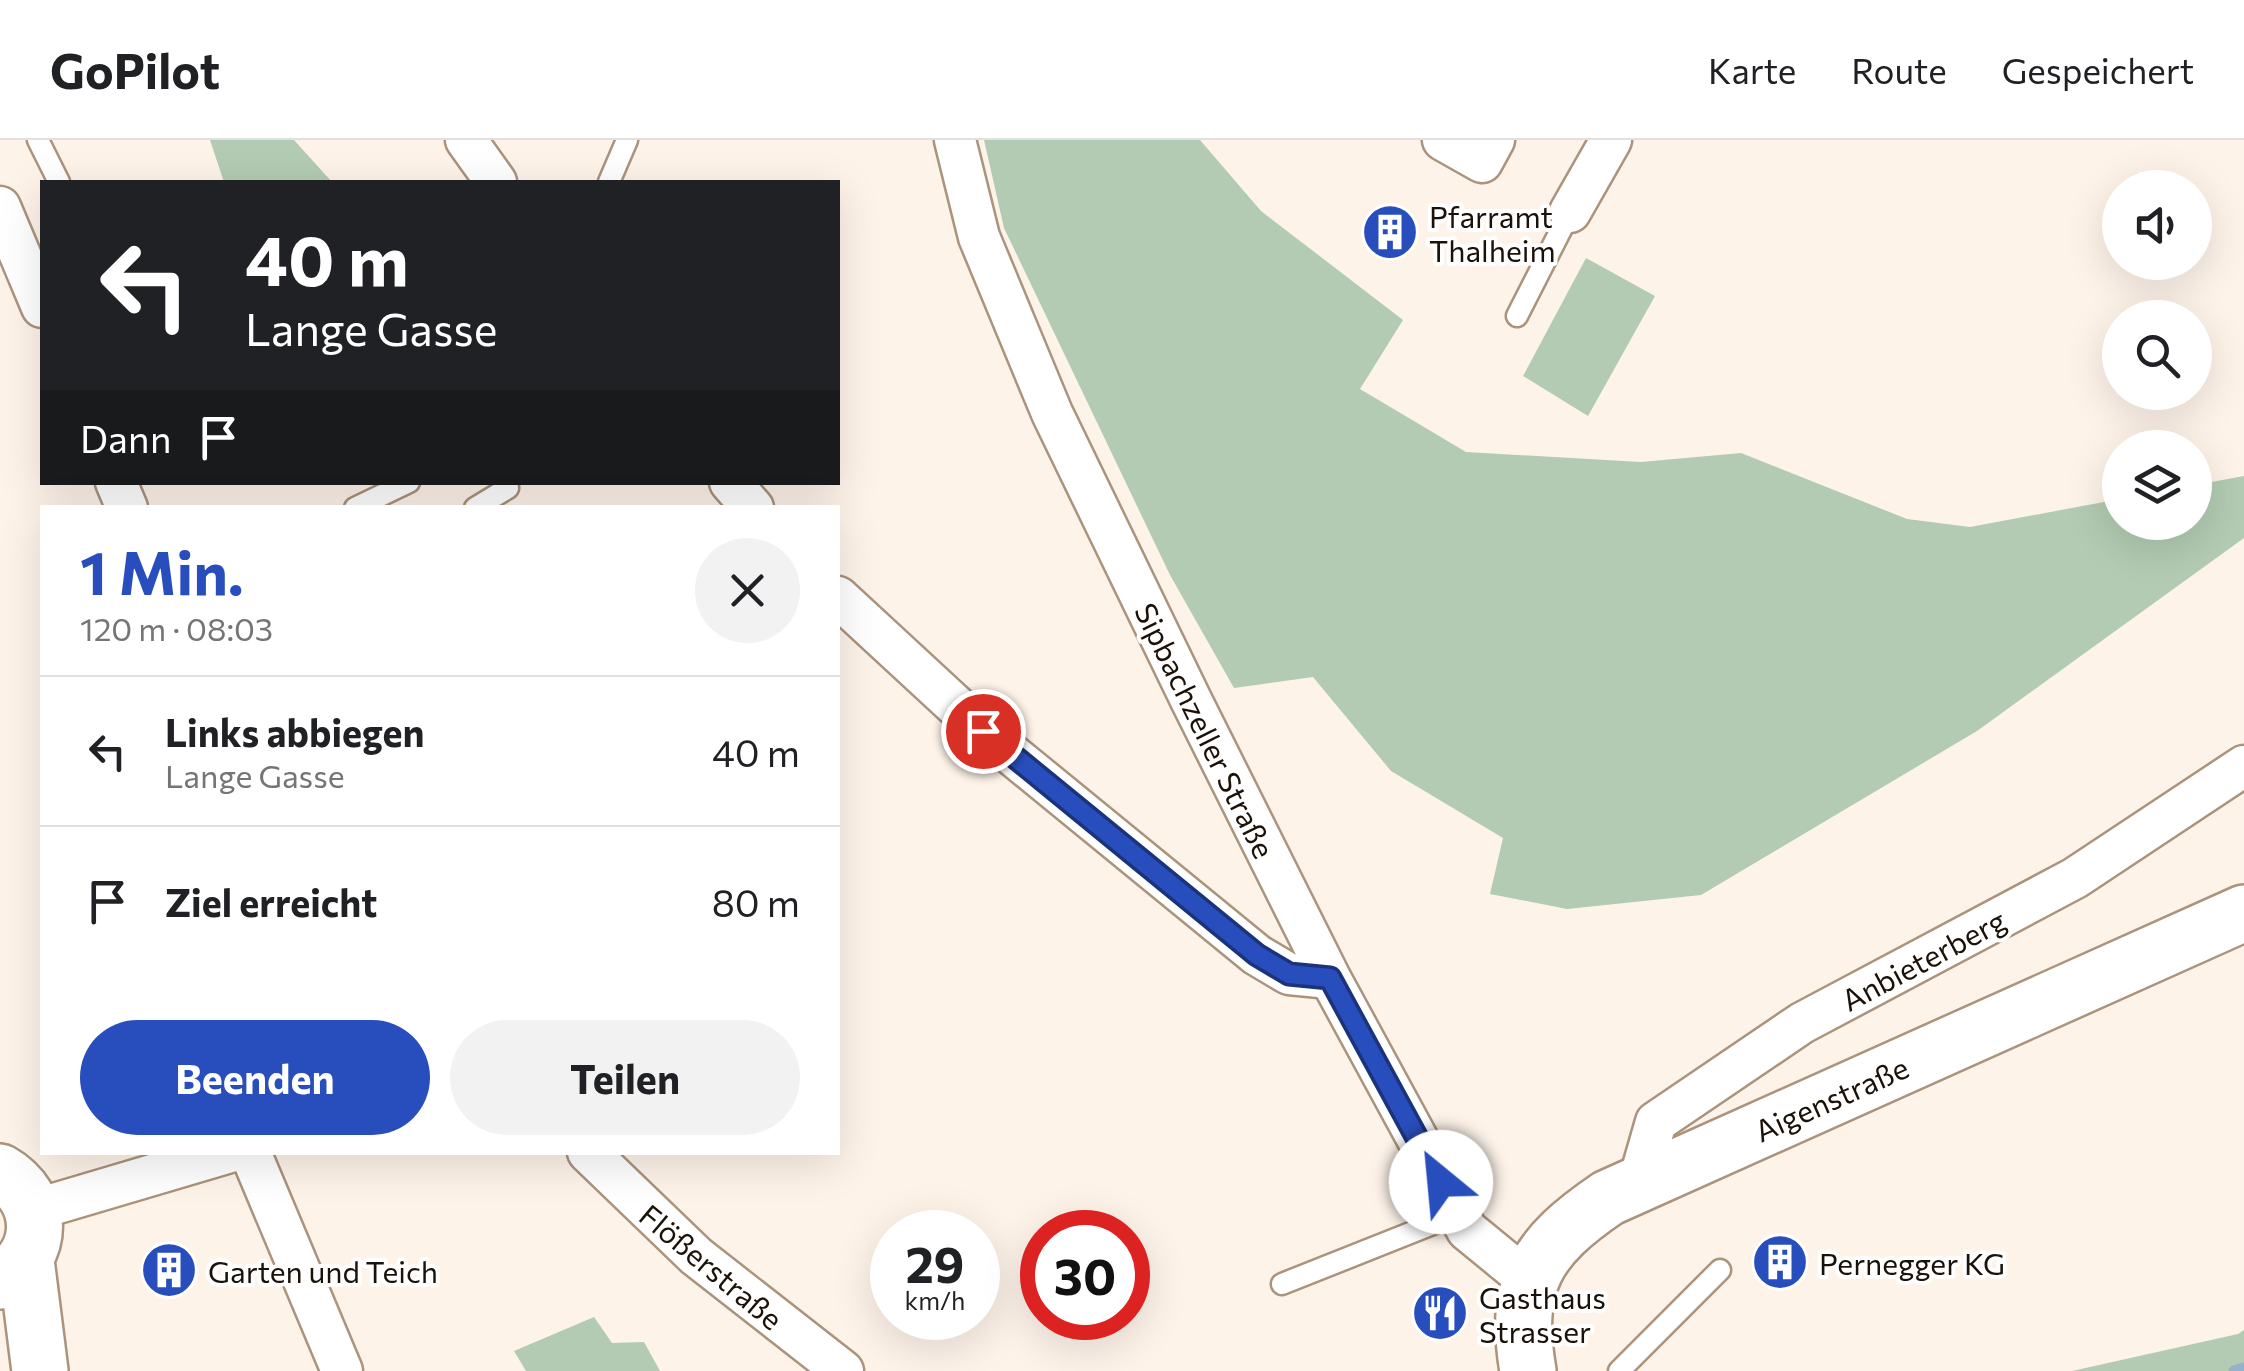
<!DOCTYPE html>
<html lang="de">
<meta charset="utf-8">
<style>
:root{--surface:#fff;--page:#f2f2f2;--text:#202124;--muted:#757577;--line:#e0e0e0;--accent:#284ebd}
body{margin:0;font-family:Commissioner,sans-serif;background:var(--page);color:var(--text);height:100vh;display:flex;flex-direction:column;font-size:38px;white-space:nowrap}
*{box-sizing:border-box;margin:0}
p{font-size:32px;color:var(--muted)}
.icon{flex:none;width:55px;height:55px;fill:none;stroke:currentColor;stroke-width:2;stroke-linecap:round;stroke-linejoin:round}
.map{position:relative;flex:1;overflow:hidden}
.panel{position:absolute;left:40px;top:365px;width:800px;height:650px;display:flex;flex-direction:column;background:var(--surface);border-radius:0px;box-shadow:0 10px 40px #0002}
.panel>*{flex:none}
.guide{position:absolute;left:40px;top:40px;width:800px;height:305px;border-radius:0px;box-shadow:0 10px 40px #0002;background:#202124;color:#fff;overflow:hidden}
.tools{position:absolute;left:2102px;top:30px;display:grid;gap:20px}
.tools a{display:grid;place-items:center;width:110px;height:110px;border-radius:50%;background:var(--surface);box-shadow:0 10px 40px #0002;font-size:50px}
.speed{position:absolute;left:870px;top:1070px;display:flex;gap:20px;font-size:50px;font-weight:700;text-align:center}
.speed>*{display:grid;place-content:center;width:130px;height:130px;border-radius:50%;background:var(--surface);box-shadow:0 10px 40px #0002;line-height:1}
.speed small{font-size:25px;font-weight:400}
.speed .limit{border:15px solid #d22;background:#fff;color:#111}
.pin{position:absolute;display:grid;place-items:center;width:85px;height:85px;color:#fff;margin:-42px;border:5px solid #fff;border-radius:50%;box-shadow:0 2px 10px #0007}
.me{position:absolute;width:110px;margin:-55px;rotate:332deg;stroke-linejoin:round;filter:drop-shadow(0 0 8px #0008)}
.turn{display:flex;align-items:center;gap:35px;height:210px;padding:0 40px;font-size:45px}
.turn .icon{width:130px;height:130px;stroke-width:2.5}
.turn b{display:block;font-size:70px;line-height:85px}
.then{display:flex;align-items:center;height:95px;padding:0 40px;background:#0003;gap:20px;font-size:38px}
.round{display:grid;place-items:center;flex:none;width:105px;height:105px;border-radius:52px;background:var(--page)}
.head{display:flex;align-items:center;justify-content:space-between;height:170px;padding:0 40px}
h1{font-size:60px;font-weight:700;line-height:75px;color:var(--accent)}
.button{display:flex;gap:20px;margin-top:auto;padding:20px 40px}
.button a{flex:1;height:115px;border-radius:60px;background:var(--accent);color:#fff;font-size:40px;font-weight:700;line-height:115px;text-align:center}
.button a+a{background:var(--page);color:var(--text)}
ul{padding:0;list-style:none}
li{display:flex;align-items:center;gap:30px;height:150px;padding:0 40px;border-top:2px solid var(--line)}
li div{flex:1}
li b{display:block;font-size:38px}
li em{font-style:normal}
header{display:flex;align-items:center;gap:60px;box-sizing:border-box;height:140px;padding:0 50px;background:var(--surface);border-bottom:2px solid var(--line)}
header strong{font-size:48px}
nav{display:flex;gap:55px;margin-inline-start:auto;font-size:35px}
.map>svg:first-child{display:block}
</style>
<header>
<strong>GoPilot</strong>
<nav><a>Karte</a><a>Route</a><a>Gespeichert</a></nav>
</header>
<div class="map">
<svg width="2244" height="1231" viewBox="0 0 2244 1231">
<rect width="100%" height="100%" fill="#fdf3e9"/>
<!-- green -->
<path fill="#b2cbb2" d="M210,0H294L332,42H224Z
M984,0H1200L1261,71L1403,180L1360,249L1466,312L1641,322L1741,313L1907,379L1970,387L2120,359V382H2195V345L2244,336V398L1977,591L1701,755L1567,769L1490,754L1503,698L1391,631L1313,537L1234,548L1170,435L1004,88Z
M1586,118L1655,156L1588,276L1523,236Z
M594,1177L612,1203L644,1202L660,1231H526L514,1211Z
M2244,1190V1231H2072L2238,1194Z"/>
<g fill="none" stroke-linecap="round" stroke-linejoin="round">
<!-- stream -->
<path stroke="#95b2cb" stroke-width="11" d="M2234,1231L2244,1228"/>
<!-- lane casing -->
<g stroke="#ab937c" stroke-width="25">
<path id="lane" d="M38,0L59,42
M609,42L627,0
M1517,176L1570,72
M355,368L409,342
M475,368L508,348
M1282,1144L1458,1074
M1619,1231L1720,1130"/>
</g>
<!-- street casing -->
<g stroke="#ab937c" stroke-width="45">
<path id="street" d="M466,0L496,42
M955,0L979,97L1052,273L1191,560L1330,838L1467,1090L1528,1140
M1443,0L1482,22L1494,0
M0,67L42,167
M1570,72L1611,0
M116,342L127,368
M730,342L753,368
M838,457L983,591L1257,815L1289,834L1330,838
M250,1012L342,1231
M588,1012L696,1116L843,1231
M1639,1041L1656,982L1802,883L2075,738L2244,626
M34,1070L230,1012"/>
</g>
<!-- secondary casing -->
<g stroke="#ab937c" stroke-width="60">
<path id="secondary" d="M0,1032C46,1058 46,1115 0,1141
M26,1120L40,1231
M1528,1231C1513,1143 1536,1107 1608,1058L2244,773"/>
</g>
<!-- lane -->
<use href="#lane" stroke="#fff" stroke-width="20"/>
<!-- street -->
<use href="#street" stroke="#fff" stroke-width="40"/>
<!-- secondary -->
<use href="#secondary" stroke="#fff" stroke-width="55"/>
</g>
<g fill="none" stroke-linecap="round" stroke-linejoin="round">
<!-- route casing -->
<g stroke="#1a337b" stroke-width="25">
<path id="route" d="M983,591L1257,815L1289,834L1330,838L1441,1042"/>
</g>
<!-- route -->
<use href="#route" stroke="#284ebd" stroke-width="18"/>
</g>
<!-- icons -->
<defs>
<g id="building-disc" transform="scale(2.875)"><circle r="9.5" fill="#284ebd" stroke="#fff"/><path d="M-4-6H4V6H1V3H-1V6H-4ZM-2.5-4.3h1.7v1.8h-1.7ZM.8-4.3h1.7v1.8H.8ZM-2.5-1h1.7V.8h-1.7ZM.8-1h1.7V.8H.8Z" fill="#fff"/></g>
<g id="restaurant-disc" transform="scale(2.875)"><circle r="9.5" fill="#284ebd" stroke="#fff"/><path d="M-5-6h1v4h1v-4h1v4h1v-4h1v5L-1.5 .5V6h-2V.5L-5-1ZM5-6V6H3V1.5H1.5Q1.5-4 5-6Z" fill="#fff"/></g>
</defs>
<g fill-rule="evenodd">
<use href="#building-disc" x="1390" y="92"/>
<use href="#building-disc" x="1780" y="1122"/>
<use href="#building-disc" x="169" y="1130"/>
<use href="#restaurant-disc" x="1440" y="1173"/>
</g>
<g text-anchor="middle" dominant-baseline="central" stroke-width="8" stroke-linejoin="round" paint-order="stroke">
<!-- poi labels -->
<g font-size="30" fill="#1a1108" stroke="#fff" text-anchor="start">
<text x="1429" y="75">Pfarramt<tspan x="1429" dy="34">Thalheim</tspan></text>
<text x="1819" y="1122">Pernegger KG</text>
<text x="208" y="1130">Garten und Teich</text>
<text x="1479" y="1156">Gasthaus<tspan x="1479" dy="34">Strasser</tspan></text>
</g>
<!-- street labels -->
<g font-size="30" fill="#1a1108" stroke="#fff">
<text transform="translate(1206 590) rotate(64)">Sipbachzeller Straße</text>
<text transform="translate(1923 819) rotate(-28)">Anbieterberg</text>
<text transform="translate(1831 958) rotate(-24)">Aigenstraße</text>
<text transform="translate(712 1126) rotate(40)">Flößerstraße</text>
</g>
</g>
</svg>
<div class="tools">
<a><svg class="icon" aria-label="sound" viewBox="0 0 24 24"><path d="M4 9h4l5-4v14l-5-4H4zM17 9q2 3 0 6"/></svg></a>
<a><svg class="icon" aria-label="search" viewBox="0 0 24 24"><circle cx="10" cy="10" r="6"/><path d="M15 15l6 6"/></svg></a>
<a><svg class="icon" aria-label="layers" viewBox="0 0 24 24"><path d="M12 4l9 5-9 5-9-5zM3 14l9 5 9-5"/></svg></a>
</div>
<div class="speed"><div>29<small>km/h</small></div><div class="limit">30</div></div>
<div class="pin" style="left:983px;top:591px;background:#d93025"><svg class="icon" aria-label="arrive" viewBox="0 0 24 24"><path d="M6 21V4h12l-3 4 3 4H6"/></svg></div>
<svg class="me" style="left:1441px;top:1042px" viewBox="-20 -20 40 40"><circle r="19" fill="#fff"/><path d="M0-13L10 11 0 6-10 11z" fill="#284ebd"/></svg>
<div class="guide">
<div class="turn"><svg class="icon" aria-label="left" viewBox="0 0 24 24"><path d="M17 20v-9H6M10 6l-5 5 5 5"/></svg><div><b>40 m</b>Lange Gasse</div></div>
<div class="then">Dann<svg class="icon" aria-label="arrive" viewBox="0 0 24 24"><path d="M6 21V4h12l-3 4 3 4H6"/></svg></div>
</div>
<section class="panel">
<div class="head"><div><h1>1 Min.</h1><p>120 m · 08:03</p></div><a class="round"><svg class="icon" aria-label="close" viewBox="0 0 24 24"><path d="M6 6l12 12M18 6L6 18"/></svg></a></div>
<ul>
<li><svg class="icon" aria-label="left" viewBox="0 0 24 24"><path d="M17 20v-9H6M10 6l-5 5 5 5"/></svg><div><b>Links abbiegen</b><p>Lange Gasse</p></div><em>40 m</em></li>
<li><svg class="icon" aria-label="arrive" viewBox="0 0 24 24"><path d="M6 21V4h12l-3 4 3 4H6"/></svg><div><b>Ziel erreicht</b></div><em>80 m</em></li>
</ul>
<div class="button"><a>Beenden</a><a>Teilen</a></div>
</section>
</div>
